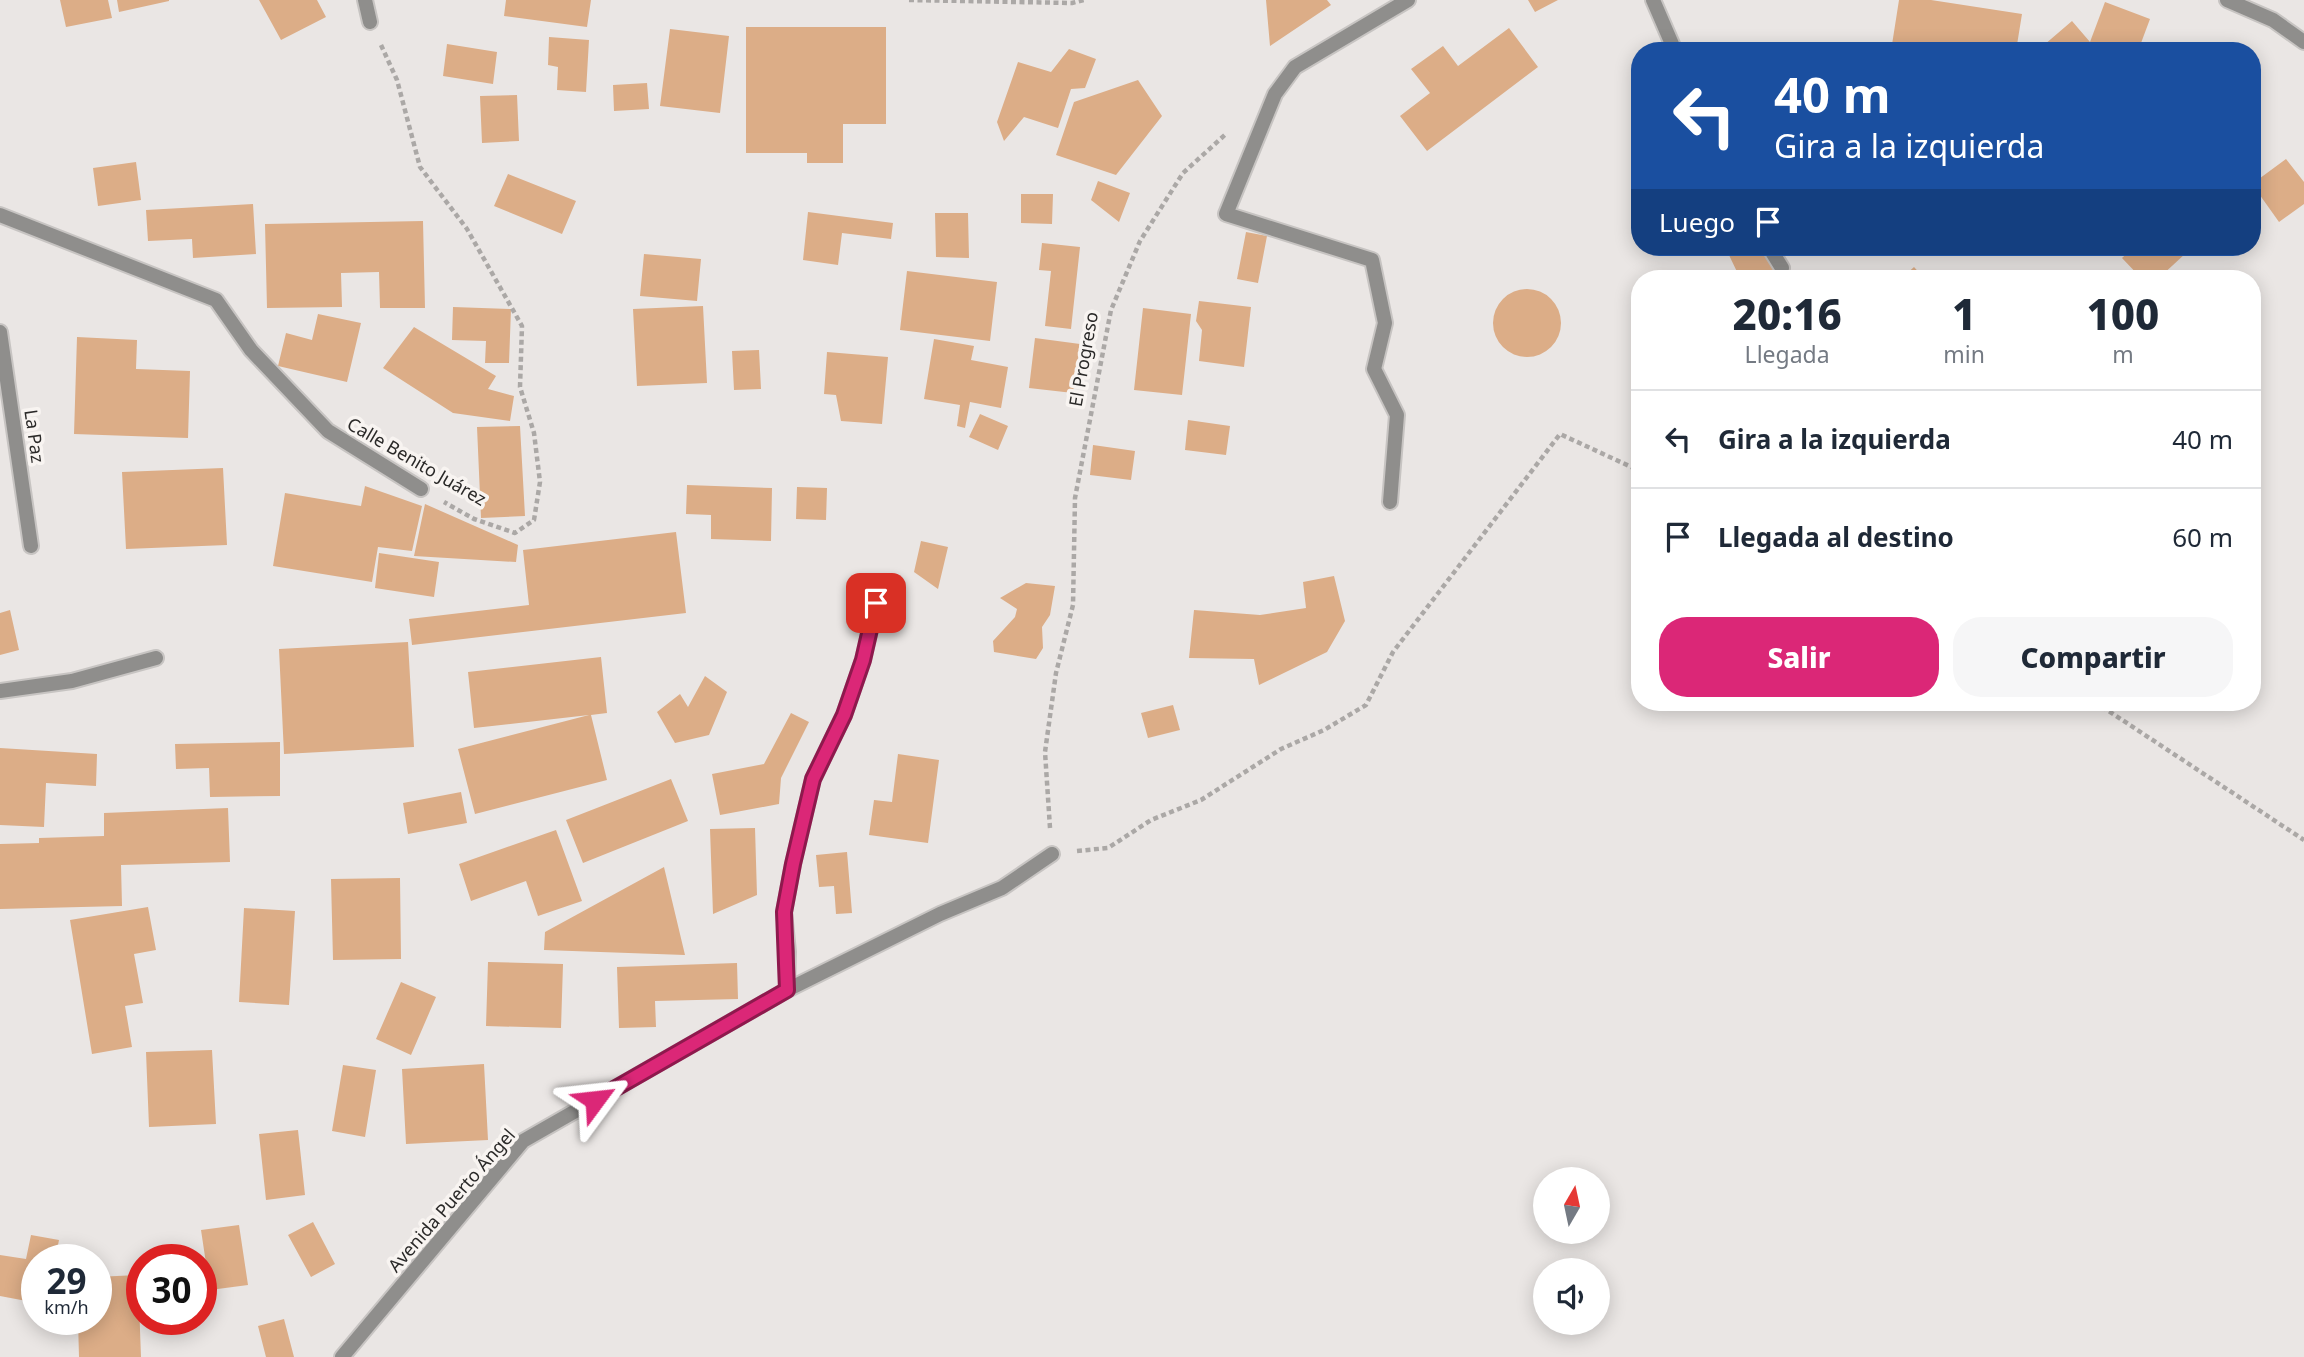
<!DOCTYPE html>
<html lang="es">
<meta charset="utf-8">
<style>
:root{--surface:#fff;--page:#f6f6f7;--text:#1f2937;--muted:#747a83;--line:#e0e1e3;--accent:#db2777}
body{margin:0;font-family:"Noto Sans",sans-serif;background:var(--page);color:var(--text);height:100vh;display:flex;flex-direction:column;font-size:26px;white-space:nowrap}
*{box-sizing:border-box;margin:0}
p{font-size:23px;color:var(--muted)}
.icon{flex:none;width:38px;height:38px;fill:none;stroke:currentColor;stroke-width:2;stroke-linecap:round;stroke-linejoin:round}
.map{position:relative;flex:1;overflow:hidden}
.panel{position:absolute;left:1631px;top:270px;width:630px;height:441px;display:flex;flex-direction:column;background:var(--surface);border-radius:28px;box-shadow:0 4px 18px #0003}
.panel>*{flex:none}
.top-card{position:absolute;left:1631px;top:42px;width:630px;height:214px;border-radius:28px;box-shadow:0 4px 18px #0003;background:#1a4fa0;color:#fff;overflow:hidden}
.needle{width:46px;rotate:9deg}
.tools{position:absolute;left:1533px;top:1167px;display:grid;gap:14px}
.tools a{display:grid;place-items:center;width:77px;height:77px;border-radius:50%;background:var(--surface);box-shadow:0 4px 18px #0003;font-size:35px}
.speed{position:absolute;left:21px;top:1244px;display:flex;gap:14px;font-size:35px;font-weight:700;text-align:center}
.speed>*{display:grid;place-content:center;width:91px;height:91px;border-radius:50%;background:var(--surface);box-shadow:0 4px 18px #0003;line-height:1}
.speed small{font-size:18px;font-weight:400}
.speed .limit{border:10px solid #d22;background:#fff;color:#111}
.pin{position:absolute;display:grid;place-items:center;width:60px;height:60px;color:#fff;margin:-30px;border-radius:14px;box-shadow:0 4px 10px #0006}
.me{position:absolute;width:77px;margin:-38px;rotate:60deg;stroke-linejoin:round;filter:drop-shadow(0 0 5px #0008)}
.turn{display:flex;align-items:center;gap:24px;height:147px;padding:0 28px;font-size:32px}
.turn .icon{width:91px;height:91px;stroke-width:2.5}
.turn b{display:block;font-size:49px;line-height:60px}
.then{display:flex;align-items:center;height:66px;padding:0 28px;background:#0003;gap:14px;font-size:26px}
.eta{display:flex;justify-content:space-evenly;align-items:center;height:119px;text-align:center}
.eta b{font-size:42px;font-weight:800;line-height:49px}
.action{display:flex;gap:14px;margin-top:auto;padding:14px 28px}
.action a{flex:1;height:80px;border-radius:28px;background:var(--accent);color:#fff;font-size:28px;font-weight:800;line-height:80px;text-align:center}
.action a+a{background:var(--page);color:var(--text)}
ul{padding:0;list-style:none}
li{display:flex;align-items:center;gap:21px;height:98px;padding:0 28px;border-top:2px solid var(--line)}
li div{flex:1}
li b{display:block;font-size:26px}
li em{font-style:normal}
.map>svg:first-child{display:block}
</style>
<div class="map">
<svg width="2304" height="1357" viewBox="0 0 2304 1357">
<rect width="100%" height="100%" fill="#eae6e4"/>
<!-- building -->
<path fill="#dcad87" d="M60,0H108L112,18L66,27Z
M117,0H169V1L119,12Z
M259,0H317L326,17L281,40Z
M506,0H591L587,27L504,16Z
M1266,0H1327L1331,5L1270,46Z
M1528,0H1558L1535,12Z
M1899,0H1931L2022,14L2016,51H1891Z
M2105,2L2150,19L2138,51H2049L2044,45L2072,21L2090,42Z
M746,27H886V124H843V163H807V153H746Z
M1509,28L1538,67L1427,151L1400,116L1430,93L1411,69L1443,46L1458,66Z
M670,29L729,36L720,113L660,106Z
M549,37L589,40L586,92L557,90L558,67L548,65Z
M447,44L497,52L493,84L443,76Z
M1069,49L1096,59L1085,88L1071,89L1058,128L1024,117L1004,141L997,122L1018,62L1051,72Z
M1138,80L1162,116L1116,175L1056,155L1074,102Z
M647,83L649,109L614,111L613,85Z
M517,95L519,141L482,143L480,96Z
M2286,159L2304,182V204L2279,222L2252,184Z
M136,162L141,200L98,206L93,168Z
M508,174L576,201L562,234L494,206Z
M1098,181L1130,193L1119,222L1091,200Z
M1021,194H1053L1052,224L1021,223Z
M253,204L256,254L193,258L192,239L148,241L146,210Z
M808,212L893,223L891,239L842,233L838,265L803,260Z
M935,213H968L969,258L936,257Z
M423,221L425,308H380L379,272L341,273L342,307L267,308L265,224Z
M1246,232L1267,236L1258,283L1237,279Z
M1042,243L1080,247L1071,329L1045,326L1051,271L1039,270Z
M1742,247H1762L1777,278H1740L1728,253Z
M2134,247H2179L2186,253L2159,278H2141L2122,258Z
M644,254L701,259L697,301L640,296Z
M1914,267L1924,278H1902Z
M907,271L997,282L990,341L900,330Z
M1493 323a34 34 0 1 1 68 0a34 34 0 1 1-68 0Z
M1199,301L1251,307L1244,367L1199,361L1202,330L1196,321Z
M703,306L707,383L637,386L633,309Z
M453,307L511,309L509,363H485L486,341L452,340Z
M1143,308L1191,314L1182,395L1134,390Z
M318,314L361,323L347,382L278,366L286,333L312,340Z
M414,327L496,376L488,389L514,396L510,421L453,413L383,368Z
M77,337L137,340L136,369L190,371L188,438L74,434Z
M1035,338L1080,344L1073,393L1029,388Z
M934,339L974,346L971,360L1008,367L1001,408L970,402L965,428L957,426L960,405L924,399Z
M759,350L761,389L734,390L732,351Z
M827,352L888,357L882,424L841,421L836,395L824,394Z
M980,414L1008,426L998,450L969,437Z
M1188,420L1230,426L1226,455L1185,450Z
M520,426L525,516L481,518L477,427Z
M1093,445L1135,451L1131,480L1090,475Z
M223,468L227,545L126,549L122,472Z
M687,485L772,488L771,541L711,539V515L686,514Z
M365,486L422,506L412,551L378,547L372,582L273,566L285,493L361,506Z
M797,487L827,488L826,520L796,519Z
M425,504L518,545L516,562L414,556Z
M676,532L686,613L412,645L409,619L529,605L523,550Z
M921,541L948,547L938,589L914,572Z
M379,553L439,562L434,597L375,588Z
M1334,576L1345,621L1327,652L1259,685L1254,659L1189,658L1194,610L1260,615L1306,608L1303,582Z
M1026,583L1055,586L1050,615L1042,627L1043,648L1036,659L994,652L993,641L1015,617L1017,609L1000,598Z
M10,610L19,650L0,655V613Z
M408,642L414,747L284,754L279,649Z
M601,657L607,713L591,715L607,780L475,814L458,749L589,715L474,728L468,672Z
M705,676L727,692L709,735L675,743L657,712L680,694L688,707Z
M1173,705L1180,730L1148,738L1141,713Z
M791,713L809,722L781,778L779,804L720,815L712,774L764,764Z
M280,742V796L210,797L209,768L176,769L175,744Z
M0,748L97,754L96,786L46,783L44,827L0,825Z
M898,754L939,760L928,843L869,835L874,800L892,802Z
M671,779L688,821L583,863L566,820Z
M461,792L467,823L408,834L403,803Z
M228,808L230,862L121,865L122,906L0,909V844L39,843V838L104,836V813Z
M755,828L757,895L713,914L710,829Z
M556,830L582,901L538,916L526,881L471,901L459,864Z
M847,852L852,913L836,914L834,886L819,887L816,855Z
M664,867L685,955L544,950L545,932Z
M400,878L401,959L333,960L331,879Z
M148,907L156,950L134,954L143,1003L125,1006L132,1047L92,1054L70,920Z
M244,908L295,911L289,1005L239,1002Z
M488,962L563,964L561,1028L486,1026Z
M737,963L738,999L655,1001L656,1027L619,1028L617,967Z
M401,982L436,997L411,1055L376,1039Z
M212,1050L216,1124L149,1127L146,1052Z
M484,1064L488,1140L406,1144L402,1069Z
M343,1065L376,1070L365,1137L332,1131Z
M298,1130L305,1195L266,1200L259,1134Z
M313,1222L335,1264L311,1277L288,1235Z
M239,1225L248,1285L210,1290L201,1230Z
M31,1235L59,1240L55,1260H37V1303L0,1296V1255L26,1259Z
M138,1275L141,1357H79L78,1320H96V1277Z
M284,1319L294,1357H266L258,1326Z"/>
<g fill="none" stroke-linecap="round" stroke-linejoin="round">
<!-- minor casing -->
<g stroke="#c7c4c2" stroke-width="18">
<path id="minor" d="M365,0L370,22
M1653,0L1675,51
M2227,0L2273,20L2304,42
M0,215L216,300L251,350L328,431L421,489
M1769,247L1782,268
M0,332L31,546
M1390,502L1397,415L1374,369L1385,323L1372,260L1226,214L1275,94L1295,67L1408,0
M0,691L72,681L156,658
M787,990L788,952L784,912L793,864L813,779L844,715L863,660L876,603
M342,1357L523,1141L787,990L940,914L1002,888L1052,854"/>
</g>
<!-- path -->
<path stroke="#aba8a6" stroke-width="4.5" stroke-dasharray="5 3.5" stroke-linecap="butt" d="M909,0L1072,3L1084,0
M381,45L397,80L420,167L467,229L522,326L520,387L534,433L540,482L534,520L515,533L474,519L444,502
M2095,702L2304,840
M1050,828L1045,752L1056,673L1073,605L1075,498L1111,310L1140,241L1183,173L1227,133
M1077,851L1108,848L1151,820L1201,800L1281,749L1324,730L1366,705L1393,652L1560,434L1640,471"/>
<!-- minor -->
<use href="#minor" stroke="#8f8e8c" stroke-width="14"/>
</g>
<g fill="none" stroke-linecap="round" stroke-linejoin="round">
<!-- route casing -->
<g stroke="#8e194d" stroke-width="18">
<path id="route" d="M595,1100L787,990L784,912L793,864L813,779L844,715L863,660L876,603"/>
</g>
<!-- route -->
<use href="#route" stroke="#db2777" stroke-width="12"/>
</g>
<g text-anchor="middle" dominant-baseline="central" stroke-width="7" stroke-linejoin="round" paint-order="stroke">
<!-- street labels -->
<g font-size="18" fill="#2a2928" stroke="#f8f4f1">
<text transform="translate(1083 359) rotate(-80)">El Progreso</text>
<text transform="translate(35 436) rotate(82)">La Paz</text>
<text transform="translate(417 461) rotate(30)">Calle Benito Juárez</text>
<text transform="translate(451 1200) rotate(-49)">Avenida Puerto Ángel</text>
</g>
</g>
</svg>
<div class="tools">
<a><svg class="needle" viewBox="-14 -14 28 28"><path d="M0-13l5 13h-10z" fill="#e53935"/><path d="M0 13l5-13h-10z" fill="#747a83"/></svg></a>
<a><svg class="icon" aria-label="sound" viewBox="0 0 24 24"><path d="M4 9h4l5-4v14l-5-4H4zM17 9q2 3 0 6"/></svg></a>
</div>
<div class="speed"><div>29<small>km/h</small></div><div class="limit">30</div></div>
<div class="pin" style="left:876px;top:603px;background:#d93025"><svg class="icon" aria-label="arrive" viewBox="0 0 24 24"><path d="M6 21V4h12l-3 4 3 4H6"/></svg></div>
<svg class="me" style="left:595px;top:1100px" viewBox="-20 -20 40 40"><path d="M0-17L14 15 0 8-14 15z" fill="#db2777" stroke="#fff" stroke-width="4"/></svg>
<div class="top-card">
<div class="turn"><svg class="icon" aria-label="left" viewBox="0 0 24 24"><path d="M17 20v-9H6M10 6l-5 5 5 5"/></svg><div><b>40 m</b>Gira a la izquierda</div></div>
<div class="then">Luego<svg class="icon" aria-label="arrive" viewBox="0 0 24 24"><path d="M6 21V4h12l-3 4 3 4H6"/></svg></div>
</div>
<section class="panel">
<div class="eta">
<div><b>20:16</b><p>Llegada</p></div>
<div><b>1</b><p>min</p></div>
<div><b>100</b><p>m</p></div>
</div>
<ul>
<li><svg class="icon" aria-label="left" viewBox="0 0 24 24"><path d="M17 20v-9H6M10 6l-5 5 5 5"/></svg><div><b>Gira a la izquierda</b></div><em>40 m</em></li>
<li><svg class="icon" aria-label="arrive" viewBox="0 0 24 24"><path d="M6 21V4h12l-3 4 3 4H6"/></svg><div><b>Llegada al destino</b></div><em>60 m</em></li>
</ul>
<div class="action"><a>Salir</a><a>Compartir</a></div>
</section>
</div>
